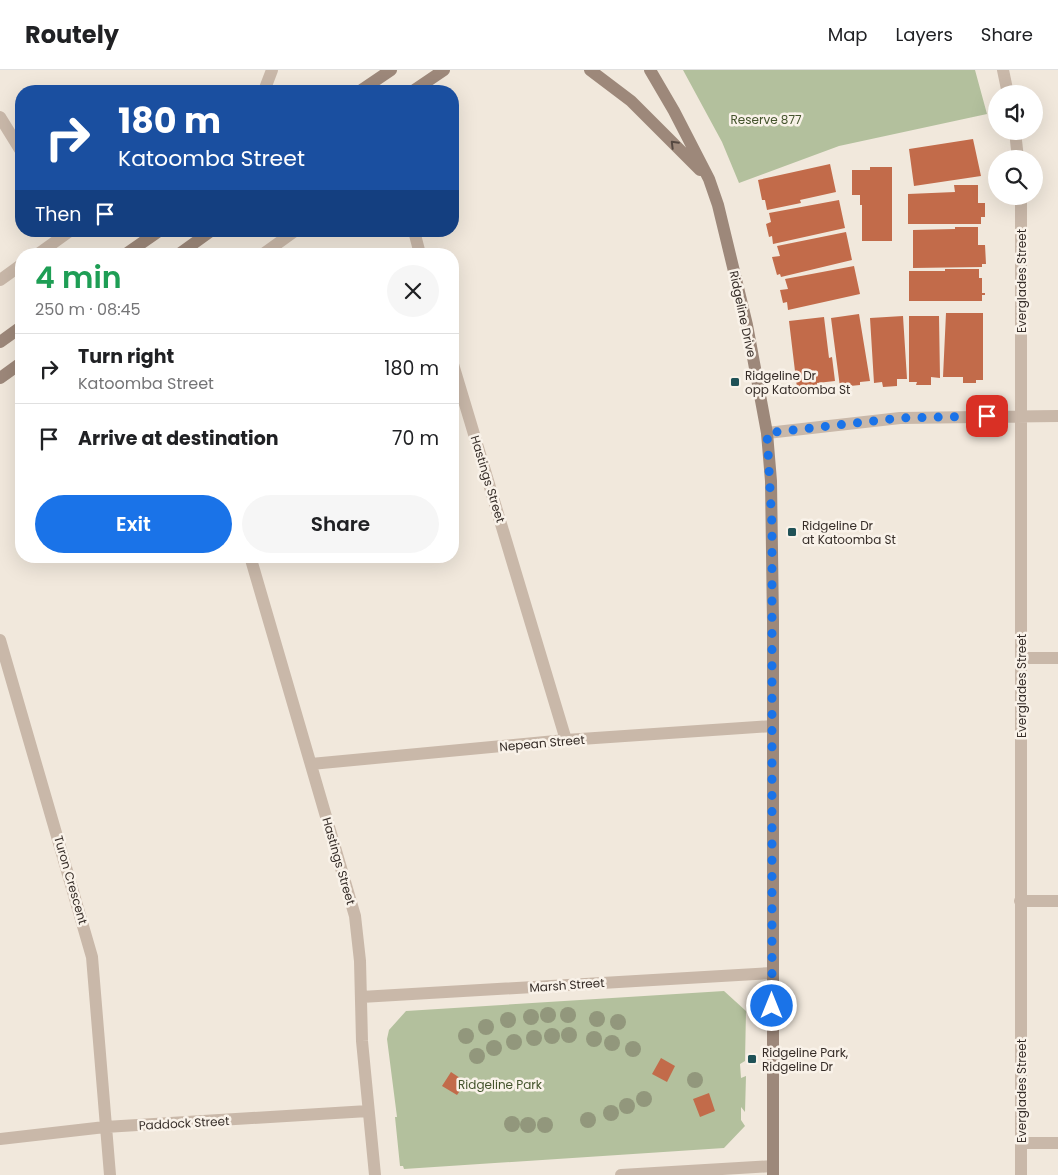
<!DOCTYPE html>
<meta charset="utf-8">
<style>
:root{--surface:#fff;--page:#f6f6f6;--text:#202124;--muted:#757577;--line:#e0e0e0;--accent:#1a73e8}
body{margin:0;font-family:Poppins,sans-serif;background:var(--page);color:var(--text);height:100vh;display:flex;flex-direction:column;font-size:19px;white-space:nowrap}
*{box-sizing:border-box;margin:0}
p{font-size:16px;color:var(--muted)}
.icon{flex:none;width:28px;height:28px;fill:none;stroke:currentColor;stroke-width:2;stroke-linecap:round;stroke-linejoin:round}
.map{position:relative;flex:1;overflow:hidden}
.details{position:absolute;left:15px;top:178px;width:444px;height:315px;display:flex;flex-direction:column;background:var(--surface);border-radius:20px;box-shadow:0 5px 20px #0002}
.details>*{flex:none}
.hud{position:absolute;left:15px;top:15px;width:444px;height:152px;border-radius:20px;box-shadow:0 5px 20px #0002;background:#1a4fa0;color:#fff;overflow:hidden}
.buttons{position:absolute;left:988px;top:15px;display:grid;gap:10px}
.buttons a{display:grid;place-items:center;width:55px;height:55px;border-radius:50%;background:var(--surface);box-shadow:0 5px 20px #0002;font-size:25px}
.pin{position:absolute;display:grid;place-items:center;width:42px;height:42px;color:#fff;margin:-21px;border-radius:10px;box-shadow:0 2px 8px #0006}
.me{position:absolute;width:55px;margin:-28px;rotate:0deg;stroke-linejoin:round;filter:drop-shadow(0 0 4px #0008)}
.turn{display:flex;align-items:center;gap:18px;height:105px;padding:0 20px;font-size:22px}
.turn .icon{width:65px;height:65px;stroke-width:2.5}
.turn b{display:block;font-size:35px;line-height:42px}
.then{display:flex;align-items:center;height:48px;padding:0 20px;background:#0003;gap:10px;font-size:19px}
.round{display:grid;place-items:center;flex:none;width:52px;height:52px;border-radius:26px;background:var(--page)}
.overview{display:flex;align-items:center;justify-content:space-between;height:85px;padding:0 20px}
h1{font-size:30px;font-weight:600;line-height:38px;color:#1e9e55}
.primary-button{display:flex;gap:10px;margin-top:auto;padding:10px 20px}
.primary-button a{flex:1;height:58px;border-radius:30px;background:var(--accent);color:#fff;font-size:20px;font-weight:600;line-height:58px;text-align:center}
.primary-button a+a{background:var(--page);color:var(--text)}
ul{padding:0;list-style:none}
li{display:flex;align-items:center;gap:15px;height:70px;padding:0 20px;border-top:1px solid var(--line)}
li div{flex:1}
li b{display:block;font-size:19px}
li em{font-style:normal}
header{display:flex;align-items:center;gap:30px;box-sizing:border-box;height:70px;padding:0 25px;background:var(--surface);border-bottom:1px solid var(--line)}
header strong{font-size:24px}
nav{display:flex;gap:28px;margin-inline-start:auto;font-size:18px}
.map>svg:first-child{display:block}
</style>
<header>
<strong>Routely</strong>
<nav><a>Map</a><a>Layers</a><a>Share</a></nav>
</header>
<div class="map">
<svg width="1058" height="1105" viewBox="0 0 1058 1105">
<rect width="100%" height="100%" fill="#f1e8dc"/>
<!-- green -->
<path fill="#b3c09d" d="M683,0H975L987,44L839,76L739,113L722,72Z
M724,921L746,941L745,991L740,994L741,1008L746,1006L745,1042L741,1037V1050L745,1056L724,1078L404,1099L403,1096H400L395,1047H397L387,969L389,960L406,941Z"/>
<!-- building -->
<path fill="#c26b4a" d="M973,69L981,106L914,116L909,79Z
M830,94L836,122L800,130L801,133L767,140L765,130H762L758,110Z
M870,97H892V171H862V135H860V125H852V100H870Z
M954,115H978V133H985V147H981V154H908V124L955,122Z
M839,130L845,158L773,174L772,166L769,167L766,154L771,152L769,143Z
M955,157H978V175H985L986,194H982V197L913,198V160L955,159Z
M846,162L852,190L781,207L780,204L777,205L772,187L780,186L777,176Z
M854,196L860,224L788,240L787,232L783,233L780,220L788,219L785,209Z
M945,199H979V208H982V223H985V225H982V231H909V201H945Z
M946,243H983V310H976V313H963V307H943Z
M859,244L870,311L860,312V315L840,317L831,248Z
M903,246L907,309H897V316L883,317L882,312L874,313L870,248Z
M909,246H939L940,308L931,307V315H916L917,312H909Z
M824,247L829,288L832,287L835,311L817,313V319L804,321V317L797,318L789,251Z
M661,988L675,996L667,1012L652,1004Z
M451,1002L466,1012L457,1025L442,1016Z
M709,1023L715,1041L700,1047L693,1029Z"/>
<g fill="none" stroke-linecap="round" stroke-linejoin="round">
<!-- street -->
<path stroke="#c9b8a9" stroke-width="12" d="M1003,0L1008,24
M264,21L272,0
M0,47L21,81
M1015,61L1018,89
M1021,126V1105
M414,161L420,184
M38,184L70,161
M263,184L295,161
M0,210L21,195
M452,291L566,670
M767,363L900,348L1058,346
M250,486L355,846L360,891L362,971L375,1105
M0,570L92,887L110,1105
M1021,588H1058
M311,694L566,670L773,656
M1020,831H1058
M361,927L772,903
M0,1069L105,1057L368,1041
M1021,1073H1058
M621,1105L773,1096"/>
<!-- secondary -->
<path stroke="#9d887a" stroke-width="12" d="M590,0L631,31L700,100
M650,0L674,41L709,109L718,135L747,255L767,363L771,411L773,551V1105
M360,21L391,0
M413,21L444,0
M126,184L159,161
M179,184L211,161
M0,272L21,257
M0,308L21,293"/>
</g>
<!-- trees -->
<g fill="#92977c">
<circle cx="548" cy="945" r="8"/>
<circle cx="568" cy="945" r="8"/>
<circle cx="531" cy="947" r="8"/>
<circle cx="597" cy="949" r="8"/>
<circle cx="508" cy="950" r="8"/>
<circle cx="618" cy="952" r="8"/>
<circle cx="486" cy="957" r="8"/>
<circle cx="569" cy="965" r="8"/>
<circle cx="466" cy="966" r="8"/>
<circle cx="552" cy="966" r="8"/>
<circle cx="534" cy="968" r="8"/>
<circle cx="594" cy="969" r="8"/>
<circle cx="514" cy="972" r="8"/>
<circle cx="612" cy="973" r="8"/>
<circle cx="494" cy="978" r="8"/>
<circle cx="633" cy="979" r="8"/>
<circle cx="477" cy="986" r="8"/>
<circle cx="695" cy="1010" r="8"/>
<circle cx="644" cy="1029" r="8"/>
<circle cx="627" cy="1036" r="8"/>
<circle cx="611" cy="1043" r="8"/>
<circle cx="588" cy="1050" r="8"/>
<circle cx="512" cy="1054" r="8"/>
<circle cx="528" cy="1055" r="8"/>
<circle cx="545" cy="1055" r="8"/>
</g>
<!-- one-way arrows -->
<defs><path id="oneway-chevron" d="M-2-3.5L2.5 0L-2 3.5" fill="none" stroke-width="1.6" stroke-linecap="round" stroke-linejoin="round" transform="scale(1.25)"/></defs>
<use stroke="#554841" href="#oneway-chevron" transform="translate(674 74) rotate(-135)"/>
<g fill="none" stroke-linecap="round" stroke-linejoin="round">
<!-- route -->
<path stroke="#1a73e8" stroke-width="9" stroke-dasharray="0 16.2" d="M772,936V455L767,363L900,348L987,346"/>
</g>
<!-- markers -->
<g fill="#1f5156" stroke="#f9f2e9" stroke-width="2">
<rect x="730" y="307" width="10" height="10" rx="2.5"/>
<rect x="787" y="457" width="10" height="10" rx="2.5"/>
<rect x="747" y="984" width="10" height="10" rx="2.5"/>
</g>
<g text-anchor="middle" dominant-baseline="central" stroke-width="5" stroke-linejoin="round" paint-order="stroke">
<!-- park labels -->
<g font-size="12" fill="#44542d" stroke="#f9f2e9">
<text x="766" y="49">Reserve 877</text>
<text x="500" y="1014">Ridgeline Park</text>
</g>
<!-- street labels -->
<g font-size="12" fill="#362d28" stroke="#f9f2e9">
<text transform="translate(1021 211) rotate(-90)">Everglades Street</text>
<text transform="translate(743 244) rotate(78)">Ridgeline Drive</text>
<text transform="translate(488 409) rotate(73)">Hastings Street</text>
<text transform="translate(1021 616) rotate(-90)">Everglades Street</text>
<text transform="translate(542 673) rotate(-5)">Nepean Street</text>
<text transform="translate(339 791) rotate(74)">Hastings Street</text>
<text transform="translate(71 810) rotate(74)">Turon Crescent</text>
<text transform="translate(567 915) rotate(-4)">Marsh Street</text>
<text transform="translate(1021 1021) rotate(-90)">Everglades Street</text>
<text transform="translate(184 1053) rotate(-3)">Paddock Street</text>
</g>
<!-- poi labels -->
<g font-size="12" fill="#362d28" stroke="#f9f2e9" text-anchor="start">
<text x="745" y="305">Ridgeline Dr<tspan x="745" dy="14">opp Katoomba St</tspan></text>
<text x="802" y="455">Ridgeline Dr<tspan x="802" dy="14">at Katoomba St</tspan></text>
<text x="762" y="982">Ridgeline Park,<tspan x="762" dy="14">Ridgeline Dr</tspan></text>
</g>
</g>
</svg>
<div class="buttons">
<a><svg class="icon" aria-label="sound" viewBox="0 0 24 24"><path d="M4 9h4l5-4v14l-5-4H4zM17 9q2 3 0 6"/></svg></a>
<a><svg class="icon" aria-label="search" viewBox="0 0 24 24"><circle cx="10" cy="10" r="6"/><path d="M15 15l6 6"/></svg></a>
</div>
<div class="pin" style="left:987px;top:346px;background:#d93025"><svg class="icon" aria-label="arrive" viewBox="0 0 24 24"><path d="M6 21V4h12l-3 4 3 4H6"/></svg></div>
<svg class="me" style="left:772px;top:936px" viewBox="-20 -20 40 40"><circle r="17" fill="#1a73e8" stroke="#fff" stroke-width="3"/><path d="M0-11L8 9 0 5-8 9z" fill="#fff"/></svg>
<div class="hud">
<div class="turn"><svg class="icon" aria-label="right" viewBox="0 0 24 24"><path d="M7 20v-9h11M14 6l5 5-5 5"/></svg><div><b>180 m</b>Katoomba Street</div></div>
<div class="then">Then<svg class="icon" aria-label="arrive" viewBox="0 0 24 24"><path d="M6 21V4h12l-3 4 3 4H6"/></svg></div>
</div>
<section class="details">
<div class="overview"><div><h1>4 min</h1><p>250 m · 08:45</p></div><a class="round"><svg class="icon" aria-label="close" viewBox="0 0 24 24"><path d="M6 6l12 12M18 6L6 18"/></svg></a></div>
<ul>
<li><svg class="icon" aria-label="right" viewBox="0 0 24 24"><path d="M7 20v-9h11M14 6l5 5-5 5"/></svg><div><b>Turn right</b><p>Katoomba Street</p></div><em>180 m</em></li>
<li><svg class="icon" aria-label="arrive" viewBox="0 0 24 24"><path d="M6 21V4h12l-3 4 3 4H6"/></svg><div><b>Arrive at destination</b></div><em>70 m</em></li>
</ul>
<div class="primary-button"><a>Exit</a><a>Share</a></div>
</section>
</div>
